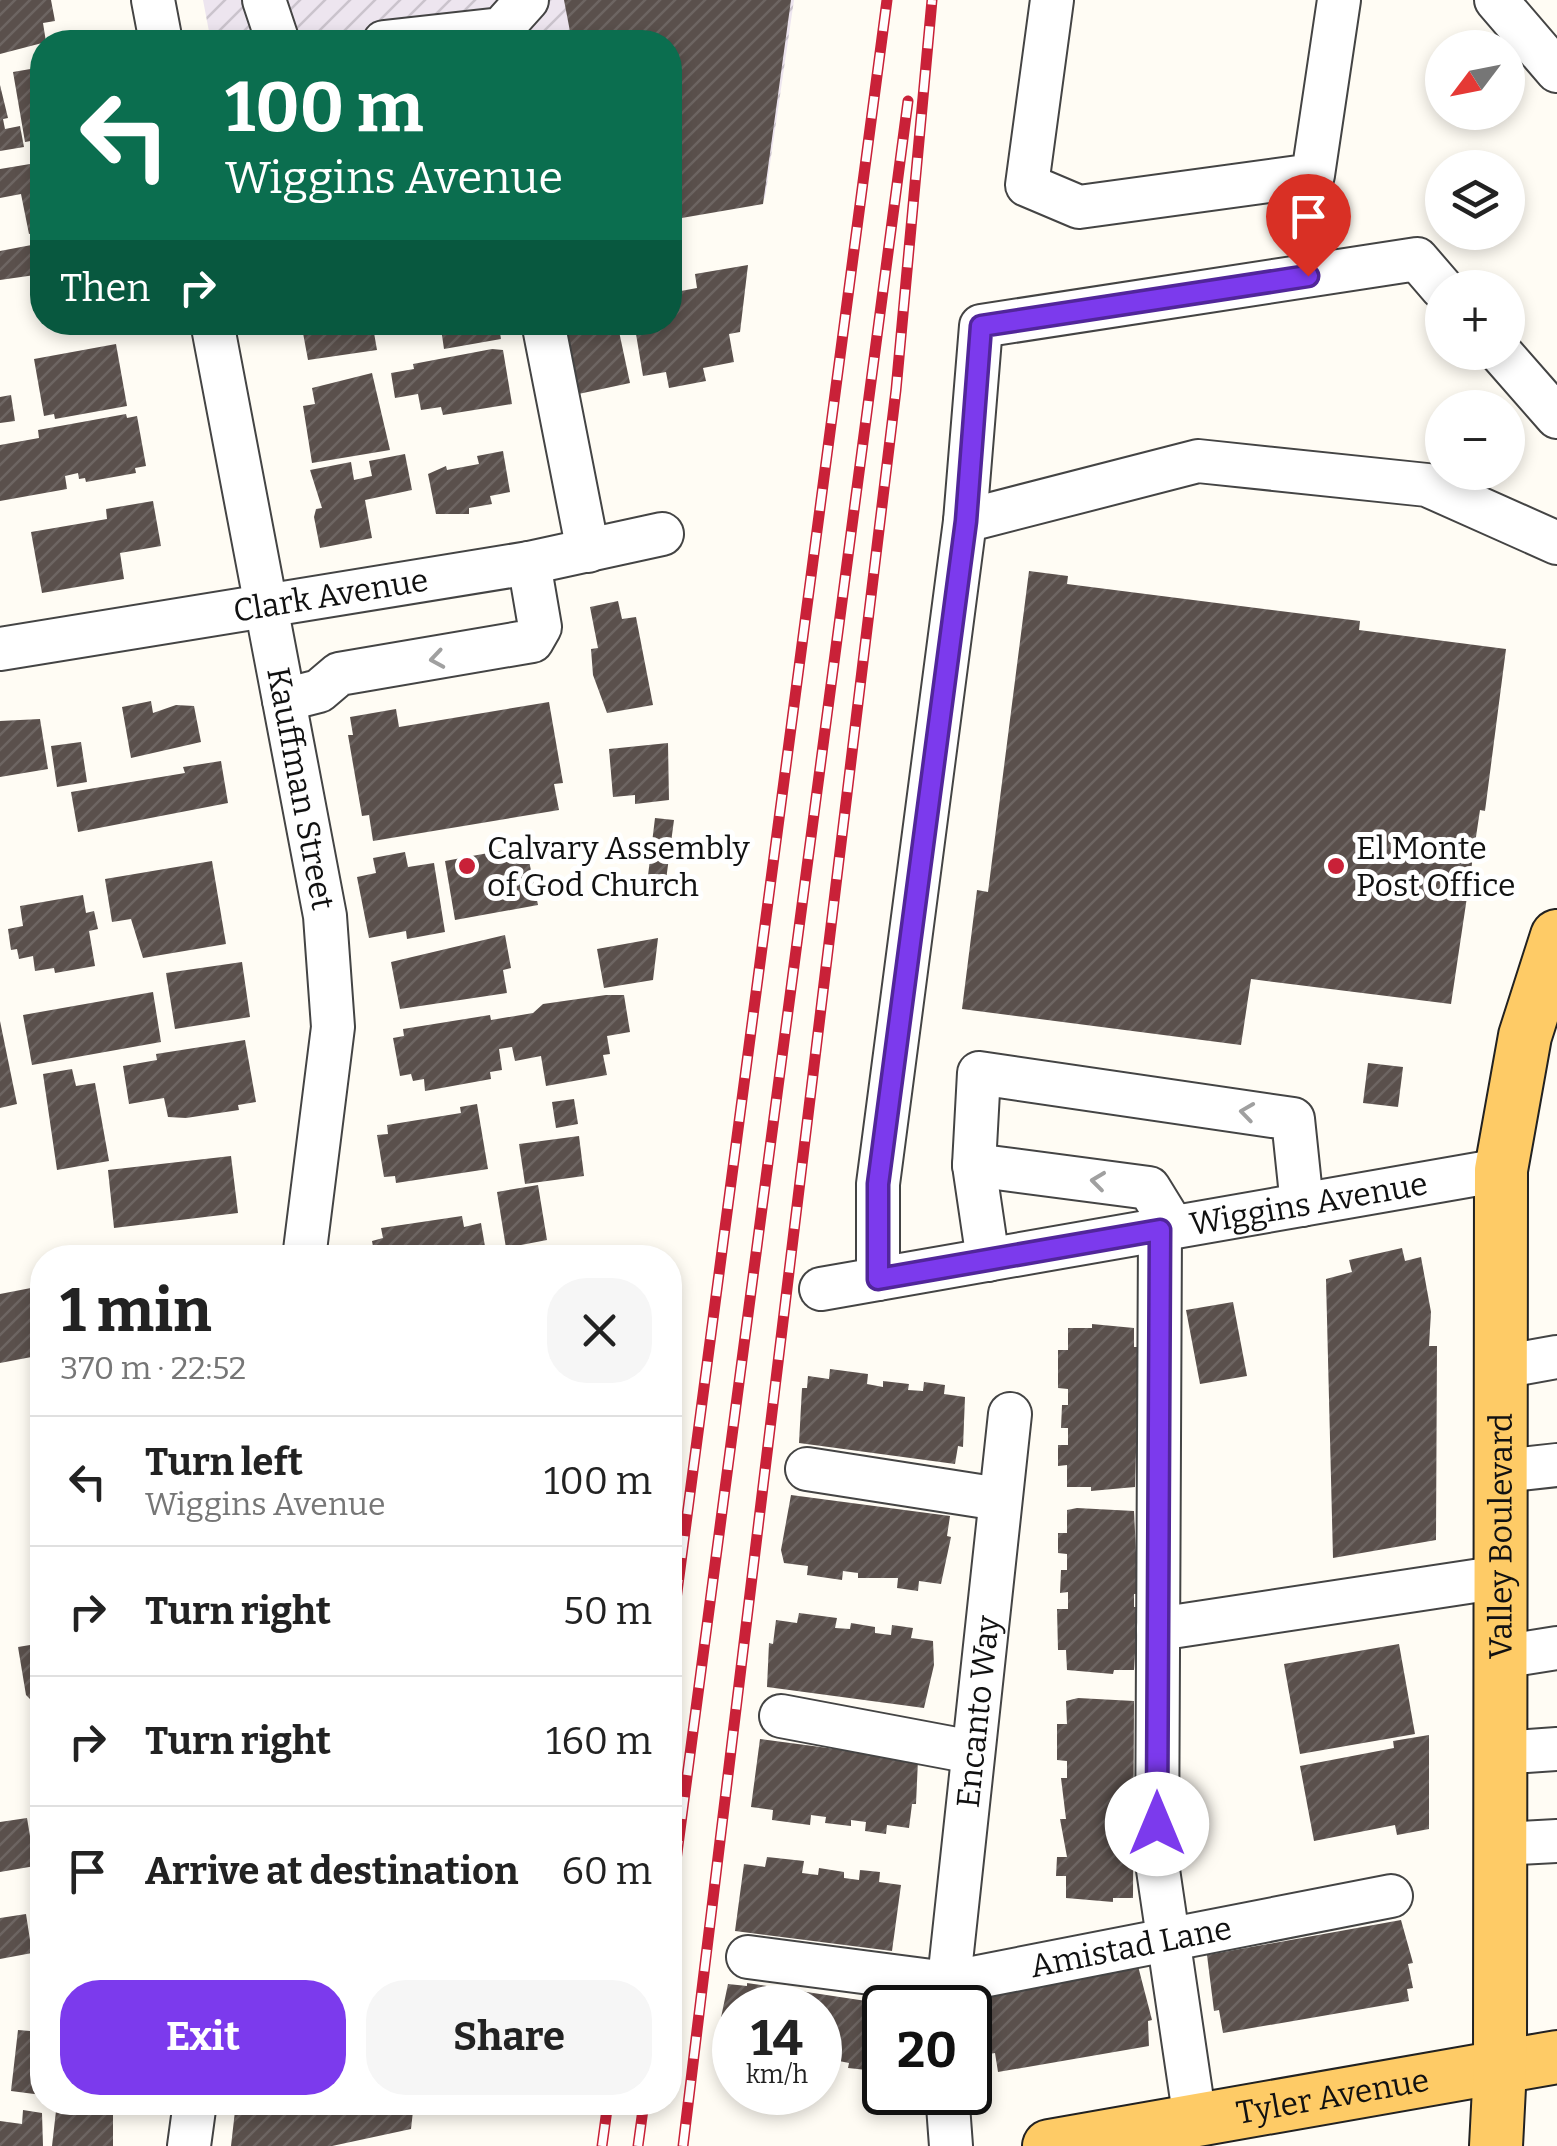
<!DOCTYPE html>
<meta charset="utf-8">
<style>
:root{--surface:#fff;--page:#f6f6f6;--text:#222;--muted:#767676;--line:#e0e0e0;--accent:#7c3aed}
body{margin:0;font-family:Bitter,serif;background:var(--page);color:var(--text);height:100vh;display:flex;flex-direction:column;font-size:38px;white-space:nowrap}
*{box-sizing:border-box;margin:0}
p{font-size:32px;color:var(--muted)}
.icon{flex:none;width:55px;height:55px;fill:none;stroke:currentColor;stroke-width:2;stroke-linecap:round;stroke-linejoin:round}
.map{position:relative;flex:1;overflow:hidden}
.side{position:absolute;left:30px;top:1245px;width:652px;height:870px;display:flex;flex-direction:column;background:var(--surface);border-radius:40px;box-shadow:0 5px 15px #0003}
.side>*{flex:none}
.banner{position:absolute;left:30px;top:30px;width:652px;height:305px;border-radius:40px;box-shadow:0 5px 15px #0003;background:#0b6e4f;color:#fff;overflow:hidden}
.needle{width:65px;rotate:238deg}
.buttons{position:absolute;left:1425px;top:30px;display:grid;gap:20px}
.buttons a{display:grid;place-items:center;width:100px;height:100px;border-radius:50%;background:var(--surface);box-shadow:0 5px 15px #0003;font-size:50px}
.speed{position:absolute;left:712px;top:1985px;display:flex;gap:20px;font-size:50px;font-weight:700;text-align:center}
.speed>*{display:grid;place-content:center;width:130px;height:130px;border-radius:50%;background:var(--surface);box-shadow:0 5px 15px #0003;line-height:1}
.speed small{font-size:25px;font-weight:400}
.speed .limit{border:5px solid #111;border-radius:15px;background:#fff;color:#111}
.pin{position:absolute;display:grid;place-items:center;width:85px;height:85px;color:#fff;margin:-102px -42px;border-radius:50% 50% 50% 0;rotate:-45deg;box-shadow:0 0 10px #0007}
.pin .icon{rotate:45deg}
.me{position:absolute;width:110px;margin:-55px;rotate:0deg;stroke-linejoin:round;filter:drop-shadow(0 0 8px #0008)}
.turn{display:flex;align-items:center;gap:35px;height:210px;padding:0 30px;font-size:45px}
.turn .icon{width:130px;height:130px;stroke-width:2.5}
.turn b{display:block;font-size:70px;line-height:85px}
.then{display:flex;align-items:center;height:95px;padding:0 30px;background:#0003;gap:20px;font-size:38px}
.round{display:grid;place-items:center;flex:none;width:105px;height:105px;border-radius:40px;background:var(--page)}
.head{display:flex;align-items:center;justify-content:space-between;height:170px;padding:0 30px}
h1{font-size:60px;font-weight:700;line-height:75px}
.action{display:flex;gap:20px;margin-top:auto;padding:20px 30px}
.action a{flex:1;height:115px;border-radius:40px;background:var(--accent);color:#fff;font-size:40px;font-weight:700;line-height:115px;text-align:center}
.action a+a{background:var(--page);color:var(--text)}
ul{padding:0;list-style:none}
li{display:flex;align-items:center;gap:30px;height:130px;padding:0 30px;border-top:2px solid var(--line)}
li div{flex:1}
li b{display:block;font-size:38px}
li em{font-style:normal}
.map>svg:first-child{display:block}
</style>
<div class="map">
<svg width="1557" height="2146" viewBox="0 0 1557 2146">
<defs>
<pattern id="industrial-furrows" width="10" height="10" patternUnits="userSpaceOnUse" patternTransform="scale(2.5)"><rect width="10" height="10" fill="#ede5ef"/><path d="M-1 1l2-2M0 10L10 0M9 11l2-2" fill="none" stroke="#cac3cc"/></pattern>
<pattern id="building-hatch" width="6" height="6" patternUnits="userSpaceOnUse" patternTransform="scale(2.5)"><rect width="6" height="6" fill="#5a504c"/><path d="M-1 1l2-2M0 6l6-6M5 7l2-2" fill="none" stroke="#6d6562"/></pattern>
</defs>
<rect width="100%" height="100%" fill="#fffcf4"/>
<!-- industrial -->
<path fill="url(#industrial-furrows)" d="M203,0H794L765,198L670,214V42H211Z"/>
<!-- building -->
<path fill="url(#building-hatch)" d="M0,0H51L55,21L43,23L46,42L0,54Z
M564,0H791L763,204L670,220V42H572Z
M42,67V139L25,142L13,72Z
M0,85L8,118L3,119L5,129L20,126L24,147L0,151Z
M42,162V232L29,234L21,194L0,198V169Z
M42,243V274L0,280V251Z
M748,265L740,332L729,334L734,362L703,368L706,381L669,388L666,372L643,376L634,322H670V293L697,288L695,274Z
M308,322H387V325L373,327L377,350L308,360L303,333L310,332Z
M440,322H498L501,339L444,349Z
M553,322H588L590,331L617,322L630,383L569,396Z
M116,344L127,406L55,419L54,414L44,416L34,359Z
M492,349L503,350L512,404L443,415L441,407L421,410L418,394L395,398L391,373L414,369L413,364Z
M372,373L390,450L312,463L303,406L315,404L312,388Z
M11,395L15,421L0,423V397Z
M126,414L127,418L137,416L146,466L135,468L136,473L86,482L85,478L79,479L78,473L65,476L67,489L0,501V445L39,438L38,430Z
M503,451L510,492L490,496L492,504L469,508V514H436L428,474L446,466L447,470L479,464L477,456Z
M405,454L412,490L365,500L372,538L320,548L314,517L316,509L322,508L310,470L351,462L354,480L372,476L369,461Z
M153,501L161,546L120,553L124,579L42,593L31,532L107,519L106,509Z
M1029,571L1068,576L1067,584L1360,621L1359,630L1506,649L1485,811L1480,810L1451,1004L1251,979L1241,1045L962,1009L977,890L988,892Z
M618,601L622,619L636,617L653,705L607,713L593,675L591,649L598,648L590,607Z
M151,701L153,713L176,705L194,706L201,742L131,758L122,707Z
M549,702L563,783L554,784L559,810L373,841L369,815L362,816L348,735H353L350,717L396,709L399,727Z
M40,719L48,769L0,777V721Z
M81,742L87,782L57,787L51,746Z
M668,743L669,800L635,804V795L613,797L609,749Z
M221,761L228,803L78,832L71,792L185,773L183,767Z
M655,818L674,820L664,895L646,892Z
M526,846L538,905L455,920L445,861Z
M405,852L408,867L434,863L445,932L407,939L406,931L369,938L357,877L376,873L373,858Z
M212,861L226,944L143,958L131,919L112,922L105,879Z
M83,895L86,913L94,911L98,929L89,931L95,966L55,973L54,968L35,971L33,956L19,959L17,949L11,950L8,929L23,926L20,906Z
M505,935L511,968L503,970L507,993L400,1009L391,962Z
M658,938L653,980L604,988L597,949Z
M242,962L250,1017L175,1029L166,973Z
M153,992L161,1042L32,1065L23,1015Z
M606,995H624L630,1032L607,1036L610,1054L603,1055L607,1075L546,1086L541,1056L515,1061L512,1047L499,1049L502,1070L490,1072L491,1079L425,1091L424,1079L413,1081L411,1074L400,1076L393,1038L404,1036L403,1029L490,1015L491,1020L533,1013L543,1004Z
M0,1021L17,1104L0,1108Z
M245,1040L256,1102L238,1105L239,1110L186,1118L168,1117L164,1098L129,1104L123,1066L157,1060L156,1054Z
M1368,1063L1403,1067L1398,1107L1363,1103Z
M72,1069L76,1086L95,1083L109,1161L57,1170L43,1074Z
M574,1099L578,1124L556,1128L552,1102Z
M477,1104L488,1169L396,1183L395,1176L384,1177L377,1135L388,1134L387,1125L461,1113L460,1107Z
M579,1136L584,1176L525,1184L519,1144Z
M231,1156L238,1213L114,1228L108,1170Z
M538,1185L547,1240L506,1248L497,1192Z
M462,1216L464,1227L481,1223L487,1258H375L372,1241L383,1238L381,1228Z
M1402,1248L1405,1261L1421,1257L1431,1312L1429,1346H1437L1436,1540L1333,1558L1326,1279L1352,1272L1349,1260Z
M36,1287L42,1306V1355L0,1363V1294Z
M1233,1302L1247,1376L1200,1384L1186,1310Z
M1092,1324L1134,1328V1347H1139L1135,1487L1091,1491V1487H1067V1465L1058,1466V1445H1068V1428H1061L1062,1405H1068V1389L1058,1388V1350H1068V1328H1092Z
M830,1369L868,1374L867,1384L883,1387V1381L909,1384L908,1390L923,1391L924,1382L945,1385L944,1394L965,1397L963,1447L958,1446L955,1464L799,1443L802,1388H807L808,1376L829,1379Z
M791,1495L950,1516L947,1536L951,1537L941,1584L919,1581L918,1591L897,1588L898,1578H858V1573L843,1571L842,1580L807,1575L808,1566L784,1563L781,1550Z
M1077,1508L1134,1511L1138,1594H1134V1607H1138L1134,1670H1114L1113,1674L1067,1670L1066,1650H1058L1057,1609H1068V1592L1060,1593L1061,1570H1067V1554L1058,1553V1533H1067V1510Z
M42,1559V1594H40L35,1561Z
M799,1613L837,1618L835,1628L850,1629L851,1623L875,1627V1633L891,1635L892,1625L913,1628L911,1638L933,1641L934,1665L924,1708L767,1687L769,1643L773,1644L776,1620L797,1623Z
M42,1643V1704L36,1705L26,1695L18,1647Z
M1399,1644L1415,1734L1300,1754L1284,1664Z
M1078,1698L1134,1701L1133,1898H1113V1902L1066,1898V1876H1056L1057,1857H1067L1060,1819H1066L1061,1778H1067V1761L1057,1760V1724H1067L1066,1701Z
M42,1724V1763H40L34,1725Z
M1429,1735V1829L1397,1835L1395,1825L1314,1841L1300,1766L1394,1748L1393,1741Z
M760,1739L918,1760L916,1804H912L909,1828L887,1825L886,1834L865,1831L866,1822L851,1820V1826L825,1823L826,1817L811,1815L810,1825L772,1820L773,1810L751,1807Z
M27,1818L35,1866L0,1872V1822Z
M42,1819V1836L37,1837L34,1820Z
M767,1857L804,1861L802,1873L818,1875L819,1868L844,1872V1878L859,1880L860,1870L880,1872L879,1882L901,1885L892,1951L735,1931L744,1864L765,1867Z
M26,1914L32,1953L0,1959V1918Z
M1401,1920L1413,1963L1408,1964L1413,1988L1407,1989L1409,2001L1223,2033L1219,2010L1214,2011L1207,1955Z
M1138,1966L1152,2020L1148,2021L1149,2046L998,2072L995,2053L989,2054L979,1995Z
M747,1983L886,2004L884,2047L880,2046L876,2071L848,2068L849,2063L839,2061V2066L820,2064V2008H735V2052L720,2050L723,2027H719L728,1984L747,1986Z
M18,2030L42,2032V2095L11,2091Z
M57,2102L113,2104V2146H52Z
M236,2102H414L411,2129L332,2146H231Z
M23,2110L42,2113L43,2146H0V2121L22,2124Z"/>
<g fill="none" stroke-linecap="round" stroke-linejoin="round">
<!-- minor casing -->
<g stroke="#444" stroke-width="46">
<g id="minor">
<path d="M153,0L161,42"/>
<path d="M264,0L278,42"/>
<path d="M1052,0L1027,185L1079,207L1313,175L1339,0"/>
<path d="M1496,0L1557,71"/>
<path d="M384,42L501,29L527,0"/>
<path id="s1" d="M212,322L325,916L333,1027L304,1258"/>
<path d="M543,322L588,551"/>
<path d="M1500,352L1557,417"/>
<path d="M965,521L981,326L1417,259L1442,288"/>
<path id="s2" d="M0,649L529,563L662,534"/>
<path d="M284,700L319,691L339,674L532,641L540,627L529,563"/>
<path d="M974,1165L1149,1188L1173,1227"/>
<path d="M1160,1230L1157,1863L1195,2120"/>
<path d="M988,1260L974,1165L979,1073L1293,1119L1302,1205"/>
<path d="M878,1279V1184L965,521L1198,461L1427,485L1557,543"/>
<path id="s3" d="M821,1289L1501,1170"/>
<path d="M1501,1367L1557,1357"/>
<path d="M807,1469L999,1499"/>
<path d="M1502,1471L1557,1465"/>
<path d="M1158,1629L1501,1577"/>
<path d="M1500,1657L1557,1648"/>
<path d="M781,1716L972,1752"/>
<path d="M1500,1753L1557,1749"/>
<path d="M1500,1844L1557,1841"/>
<path id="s4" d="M748,1957L947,1983L1391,1896"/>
<path id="s5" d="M946,2008L1010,1414"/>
<path d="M947,2092L951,2146"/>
<path d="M189,2146L195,2102"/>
</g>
</g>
<!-- major casing -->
<g stroke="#222" stroke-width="56">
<g id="major">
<path id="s6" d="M1049,2146L1557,2057"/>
<path id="s7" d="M1496,2146L1500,2068L1501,1170L1525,1036L1557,936"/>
</g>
</g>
<!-- minor -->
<use href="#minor" stroke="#fff" stroke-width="42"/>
<!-- major -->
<use href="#major" stroke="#fecb66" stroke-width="52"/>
<!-- rail casing -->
<g stroke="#c92138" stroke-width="11">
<path id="rail" d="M670,1645L887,0
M670,1906L908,101
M602,2146L608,2102
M638,2146L644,2102
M683,2146L896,390L932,0"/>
</g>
<!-- rail -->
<use href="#rail" stroke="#fff" stroke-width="8" stroke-dasharray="22" stroke-linecap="butt"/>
</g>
<!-- one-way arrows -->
<defs><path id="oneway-chevron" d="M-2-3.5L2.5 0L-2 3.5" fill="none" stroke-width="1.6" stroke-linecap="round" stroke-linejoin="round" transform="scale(2.5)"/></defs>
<g stroke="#a0a0a0">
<use href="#oneway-chevron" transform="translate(437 659) rotate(171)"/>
<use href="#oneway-chevron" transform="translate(1247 1112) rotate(-172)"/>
<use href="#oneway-chevron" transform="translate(1098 1181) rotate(-173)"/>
</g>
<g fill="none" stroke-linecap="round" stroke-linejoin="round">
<!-- route casing -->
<g stroke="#51269a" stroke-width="25">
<path id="route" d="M1157,1824L1160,1230L878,1279V1184L966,521L981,326L1308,276"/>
</g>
<!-- route -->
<use href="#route" stroke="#7c3aed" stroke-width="18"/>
</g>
<!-- markers -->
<g fill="#c92138" stroke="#fff" stroke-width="4">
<circle cx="467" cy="866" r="10"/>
<circle cx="1336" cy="866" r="10"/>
</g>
<g text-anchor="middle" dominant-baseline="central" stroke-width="10" stroke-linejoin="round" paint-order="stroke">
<!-- street labels -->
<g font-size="32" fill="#111" stroke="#fff">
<text stroke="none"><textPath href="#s2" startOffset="335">Clark Avenue</textPath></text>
<text stroke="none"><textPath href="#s1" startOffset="475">Kauffman Street</textPath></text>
<text stroke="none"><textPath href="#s3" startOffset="495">Wiggins Avenue</textPath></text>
<text stroke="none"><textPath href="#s7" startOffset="610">Valley Boulevard</textPath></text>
<text stroke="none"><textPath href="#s5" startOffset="298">Encanto Way</textPath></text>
<text stroke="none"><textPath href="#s4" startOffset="388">Amistad Lane</textPath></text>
<text stroke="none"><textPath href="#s6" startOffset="288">Tyler Avenue</textPath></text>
</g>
<!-- poi labels -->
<g font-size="32" fill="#111" stroke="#fff" text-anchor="start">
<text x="487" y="848">Calvary Assembly<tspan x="487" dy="37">of God Church</tspan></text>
<text x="1356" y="848">El Monte<tspan x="1356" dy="37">Post Office</tspan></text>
</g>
</g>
</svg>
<div class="buttons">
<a><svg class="needle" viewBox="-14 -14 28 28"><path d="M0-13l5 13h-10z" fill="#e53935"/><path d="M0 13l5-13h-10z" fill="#767676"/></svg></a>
<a><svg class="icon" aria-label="layers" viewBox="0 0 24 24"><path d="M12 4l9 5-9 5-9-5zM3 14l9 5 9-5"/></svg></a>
<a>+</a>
<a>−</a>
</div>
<div class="speed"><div>14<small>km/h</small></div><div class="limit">20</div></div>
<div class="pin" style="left:1308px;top:276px;background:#d93025"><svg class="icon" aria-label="arrive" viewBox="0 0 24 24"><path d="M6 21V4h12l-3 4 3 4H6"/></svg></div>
<svg class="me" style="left:1157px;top:1824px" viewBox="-20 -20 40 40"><circle r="19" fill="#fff"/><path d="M0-13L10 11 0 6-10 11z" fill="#7c3aed"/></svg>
<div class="banner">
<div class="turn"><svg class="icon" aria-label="left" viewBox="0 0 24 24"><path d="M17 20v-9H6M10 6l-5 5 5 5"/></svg><div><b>100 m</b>Wiggins Avenue</div></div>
<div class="then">Then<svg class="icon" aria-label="right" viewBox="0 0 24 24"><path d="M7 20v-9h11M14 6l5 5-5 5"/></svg></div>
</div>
<section class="side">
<div class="head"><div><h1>1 min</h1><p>370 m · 22:52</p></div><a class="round"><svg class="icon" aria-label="close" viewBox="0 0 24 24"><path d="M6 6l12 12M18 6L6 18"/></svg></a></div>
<ul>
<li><svg class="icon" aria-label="left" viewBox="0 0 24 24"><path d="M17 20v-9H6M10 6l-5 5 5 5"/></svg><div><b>Turn left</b><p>Wiggins Avenue</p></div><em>100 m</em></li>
<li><svg class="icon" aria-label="right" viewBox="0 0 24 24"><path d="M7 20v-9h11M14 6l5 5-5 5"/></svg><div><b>Turn right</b></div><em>50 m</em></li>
<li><svg class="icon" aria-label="right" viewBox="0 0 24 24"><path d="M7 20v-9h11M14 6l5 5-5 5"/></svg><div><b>Turn right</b></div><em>160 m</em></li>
<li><svg class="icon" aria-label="arrive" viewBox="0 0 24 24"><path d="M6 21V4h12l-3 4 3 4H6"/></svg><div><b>Arrive at destination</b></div><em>60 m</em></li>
</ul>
<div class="action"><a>Exit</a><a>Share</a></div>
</section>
</div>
